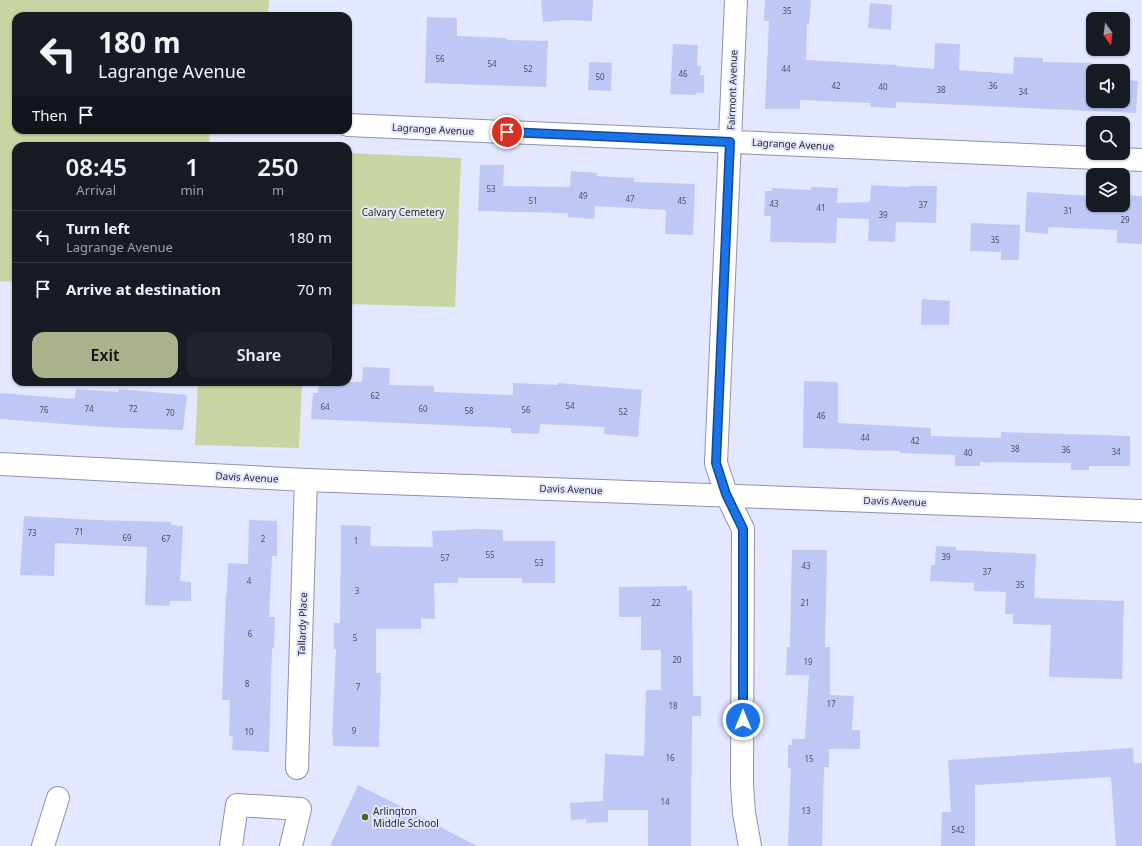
<!DOCTYPE html>
<style>
:root{--surface:#171b24;--page:#20242c;--text:#f1f3f6;--muted:#9ea1a6;--line:#363941;--accent:#a9b28b}
body{margin:0;font-family:"Noto Sans",sans-serif;background:var(--page);color:var(--text);height:100vh;display:flex;flex-direction:column;font-size:15px;white-space:nowrap}
*{box-sizing:border-box;margin:0}
p{font-size:13px;color:var(--muted)}
.icon{flex:none;width:22px;height:22px;fill:none;stroke:currentColor;stroke-width:2;stroke-linecap:round;stroke-linejoin:round}
.map{position:relative;flex:1;overflow:hidden}
.sheet{position:absolute;left:12px;top:142px;width:340px;height:244px;display:flex;flex-direction:column;background:var(--surface);border-radius:12px;box-shadow:0 1px 3px #0004}
.sheet>*{flex:none}
.banner{position:absolute;left:12px;top:12px;width:340px;height:122px;border-radius:12px;box-shadow:0 1px 3px #0004;background:#171b24;color:var(--text);overflow:hidden}
.needle{width:26px;rotate:166deg}
.buttons{position:absolute;left:1086px;top:12px;display:grid;gap:8px}
.buttons a{display:grid;place-items:center;width:44px;height:44px;border-radius:8px;background:var(--surface);box-shadow:0 1px 3px #0004;font-size:20px}
.pin{position:absolute;display:grid;place-items:center;width:34px;height:34px;color:#fff;margin:-17px;border:2px solid #fff;border-radius:50%;box-shadow:0 1px 4px #0007}
.me{position:absolute;width:44px;margin:-22px;rotate:0deg;stroke-linejoin:round;filter:drop-shadow(0 0 3px #0008)}
.turn{display:flex;align-items:center;gap:14px;height:84px;padding:0 20px;font-size:18px}
.turn .icon{width:52px;height:52px;stroke-width:2.5}
.turn b{display:block;font-size:28px;line-height:34px}
.then{display:flex;align-items:center;height:38px;padding:0 20px;background:#0003;gap:8px;font-size:15px}
.eta{display:flex;justify-content:space-evenly;align-items:center;height:68px;text-align:center}
.eta b{font-size:24px;font-weight:600;line-height:28px}
.action{display:flex;gap:8px;margin-top:auto;padding:8px 20px}
.action a{flex:1;height:46px;border-radius:12px;background:var(--accent);color:#111;font-size:16px;font-weight:600;line-height:46px;text-align:center}
.action a+a{background:var(--page);color:var(--text)}
ul{padding:0;list-style:none}
li{display:flex;align-items:center;gap:12px;height:52px;padding:0 20px;border-top:1px solid var(--line)}
li div{flex:1}
li b{display:block;font-size:15px}
li em{font-style:normal}
.map>svg:first-child{display:block}
</style>
<div class="map">
<svg width="1142" height="846" viewBox="0 0 1142 846">
<rect width="100%" height="100%" fill="#e3e7ff"/>
<!-- green -->
<path fill="#c7d5a2" d="M0,0H269L268,16H16V130H210L209,146H16V282L0,281Z
M348,153L461,158L455,307L348,304Z
M198,382H302L299,448L195,445Z"/>
<!-- building -->
<path fill="#bfc7f5" d="M541,0H593L592,21L567,20L543,22Z
M765,0H811L809,24L807,23L806,60L897,65V66L934,69L935,43L960,44L959,70L1013,74L1014,57L1043,58V62L1092,63L1093,101H1123V80L1138,81L1136,113L896,102V108L870,107V103L800,100V109H765L769,21H764Z
M870,3L892,5L891,30L868,28Z
M427,17L457,18V36L507,38V40L548,41L546,87L425,83Z
M673,44L698,45L697,66H701L700,75H704V93H696V95L670,94Z
M589,62L612,63L611,91L588,90Z
M480,165H504L503,186L570,187L571,171L597,173V176L634,178V182L695,184L693,235L665,234L666,210L595,206L594,219L568,217V213L478,211Z
M871,185L909,187V186H937L936,223L896,222L895,242L868,241L869,219L837,218L836,243L770,242L771,216H764L765,191H772V188L811,190V187L838,188L837,203L870,202Z
M1027,192L1093,196V205H1123V195L1142,196V244L1117,243V230L1048,227V234L1025,232Z
M971,223L1020,225L1019,260H1001V252L970,251Z
M922,299L950,301L949,325H921Z
M363,367L390,368L389,385L434,386V392L513,395V383L558,385V383L642,390L638,437L604,434L605,427L540,424L539,434L511,433V428L311,419L313,393H318L319,382H362Z
M804,381L838,382V423L931,428V436L1001,438V432L1130,436V466H1089V470H1071V463L980,462V466H955V455L900,453V451L853,450V449L803,448Z
M76,389L118,392L119,389L187,395L183,430L103,427L0,419V393L75,399Z
M24,516L96,520L171,522V525L183,526L180,581L191,582V601H170L169,606L145,605L147,547L55,543L54,576L20,575Z
M249,520L277,521V556H272L269,617H275L274,648H272L269,752L232,750L233,736H229L230,700H222L226,593H227L228,563L248,564Z
M341,525L371,526L370,546L433,547L432,531L478,529L503,530V541H555V583H522V578H458V583H434L435,619L421,618V629H376V673H381L379,747L333,746V736H332L336,649H334V623H340Z
M936,546L956,547V550L1036,554L1034,598L1124,601L1122,679L1049,677L1051,625L1013,624V614H1005L1006,592L974,591V583L930,581L931,565H935Z
M792,550H827L825,647H830V695L854,696L852,730H860V749H829V767H824L822,846H788L791,768H788V745H792V739H805L809,675H786L787,647H790Z
M687,586V591L692,590L693,696H701V716H692L691,846H648V810H608V822L586,823V819L571,820L570,803L603,801L605,754L644,756L646,690H661V650H641V617H619V587Z
M1133,748L1134,763H1142V846H1116L1111,777L975,785V846H941L942,812H951L948,760Z
M358,785L390,801L477,846H330Z"/>
<g fill="none" stroke-linecap="round" stroke-linejoin="round">
<!-- minor casing -->
<g stroke="#8e93ad" stroke-width="24">
<path id="minor" d="M736,0L716,463L726,494L743,529L742,784L744,813L750,846
M348,125L1142,160
M0,464L306,480L1142,511
M297,768L306,480
M43,846L58,798
M231,846L237,805L300,809L291,846"/>
</g>
<!-- minor -->
<use href="#minor" stroke="#fff" stroke-width="22"/>
</g>
<g fill="none" stroke-linecap="round" stroke-linejoin="round">
<!-- route casing -->
<g stroke="#114b97" stroke-width="10">
<path id="route" d="M507,132L730,142L716,463L726,494L743,529V720"/>
</g>
<!-- route -->
<use href="#route" stroke="#1a73e8" stroke-width="7"/>
</g>
<!-- markers -->
<circle fill="#516208" stroke="#e3e7ff" stroke-width="1.5" cx="365" cy="817" r="4"/>
<g text-anchor="middle" dominant-baseline="central" stroke-width="4" stroke-linejoin="round" paint-order="stroke">
<!-- number labels -->
<g font-size="8" fill="#4c5063">
<text x="787" y="10">35</text>
<text x="440" y="58">56</text>
<text x="492" y="63">54</text>
<text x="528" y="68">52</text>
<text x="786" y="68">44</text>
<text x="683" y="73">46</text>
<text x="600" y="76">50</text>
<text x="836" y="85">42</text>
<text x="993" y="85">36</text>
<text x="883" y="86">40</text>
<text x="941" y="89">38</text>
<text x="1023" y="91">34</text>
<text x="491" y="188">53</text>
<text x="583" y="195">49</text>
<text x="630" y="198">47</text>
<text x="533" y="200">51</text>
<text x="682" y="200">45</text>
<text x="774" y="203">43</text>
<text x="923" y="204">37</text>
<text x="821" y="207">41</text>
<text x="1068" y="210">31</text>
<text x="883" y="214">39</text>
<text x="1125" y="219">29</text>
<text x="995" y="239">35</text>
<text x="375" y="395">62</text>
<text x="570" y="405">54</text>
<text x="325" y="406">64</text>
<text x="89" y="408">74</text>
<text x="133" y="408">72</text>
<text x="423" y="408">60</text>
<text x="44" y="409">76</text>
<text x="526" y="409">56</text>
<text x="469" y="410">58</text>
<text x="623" y="411">52</text>
<text x="170" y="412">70</text>
<text x="821" y="415">46</text>
<text x="865" y="437">44</text>
<text x="915" y="440">42</text>
<text x="1015" y="448">38</text>
<text x="1066" y="449">36</text>
<text x="1116" y="451">34</text>
<text x="968" y="452">40</text>
<text x="79" y="531">71</text>
<text x="32" y="532">73</text>
<text x="127" y="537">69</text>
<text x="166" y="538">67</text>
<text x="263" y="538">2</text>
<text x="356" y="540">1</text>
<text x="490" y="554">55</text>
<text x="946" y="556">39</text>
<text x="445" y="557">57</text>
<text x="539" y="562">53</text>
<text x="806" y="565">43</text>
<text x="987" y="571">37</text>
<text x="249" y="580">4</text>
<text x="1020" y="584">35</text>
<text x="357" y="590">3</text>
<text x="656" y="602">22</text>
<text x="805" y="602">21</text>
<text x="250" y="633">6</text>
<text x="355" y="637">5</text>
<text x="677" y="659">20</text>
<text x="808" y="661">19</text>
<text x="247" y="683">8</text>
<text x="358" y="686">7</text>
<text x="831" y="703">17</text>
<text x="673" y="705">18</text>
<text x="354" y="730">9</text>
<text x="249" y="731">10</text>
<text x="670" y="757">16</text>
<text x="809" y="758">15</text>
<text x="665" y="801">14</text>
<text x="806" y="810">13</text>
<text x="958" y="829">542</text>
</g>
<!-- street labels -->
<g font-size="10" fill="#262832" stroke="#e3e7ff">
<text transform="translate(732 90) rotate(-88)">Fairmont Avenue</text>
<text transform="translate(433 129) rotate(3)">Lagrange Avenue</text>
<text transform="translate(793 144) rotate(3)">Lagrange Avenue</text>
<text transform="translate(247 477) rotate(3)">Davis Avenue</text>
<text transform="translate(571 489) rotate(2)">Davis Avenue</text>
<text transform="translate(895 501) rotate(2)">Davis Avenue</text>
<text transform="translate(302 624) rotate(-88)">Tallardy Place</text>
</g>
<!-- park labels -->
<g font-size="10" fill="#2a320f" stroke="#e3e7ff">
<text x="403" y="212">Calvary Cemetery</text>
</g>
<!-- poi labels -->
<g font-size="10" fill="#262832" stroke="#e3e7ff" text-anchor="start">
<text x="373" y="811">Arlington<tspan x="373" dy="12">Middle School</tspan></text>
</g>
</g>
</svg>
<div class="buttons">
<a><svg class="needle" viewBox="-14 -14 28 28"><path d="M0-13l5 13h-10z" fill="#e53935"/><path d="M0 13l5-13h-10z" fill="#9ea1a6"/></svg></a>
<a><svg class="icon" aria-label="sound" viewBox="0 0 24 24"><path d="M4 9h4l5-4v14l-5-4H4zM17 9q2 3 0 6"/></svg></a>
<a><svg class="icon" aria-label="search" viewBox="0 0 24 24"><circle cx="10" cy="10" r="6"/><path d="M15 15l6 6"/></svg></a>
<a><svg class="icon" aria-label="layers" viewBox="0 0 24 24"><path d="M12 4l9 5-9 5-9-5zM3 14l9 5 9-5"/></svg></a>
</div>
<div class="pin" style="left:507px;top:132px;background:#d93025"><svg class="icon" aria-label="arrive" viewBox="0 0 24 24"><path d="M6 21V4h12l-3 4 3 4H6"/></svg></div>
<svg class="me" style="left:743px;top:720px" viewBox="-20 -20 40 40"><circle r="17" fill="#1a73e8" stroke="#fff" stroke-width="3"/><path d="M0-11L8 9 0 5-8 9z" fill="#fff"/></svg>
<div class="banner">
<div class="turn"><svg class="icon" aria-label="left" viewBox="0 0 24 24"><path d="M17 20v-9H6M10 6l-5 5 5 5"/></svg><div><b>180 m</b>Lagrange Avenue</div></div>
<div class="then">Then<svg class="icon" aria-label="arrive" viewBox="0 0 24 24"><path d="M6 21V4h12l-3 4 3 4H6"/></svg></div>
</div>
<section class="sheet">
<div class="eta">
<div><b>08:45</b><p>Arrival</p></div>
<div><b>1</b><p>min</p></div>
<div><b>250</b><p>m</p></div>
</div>
<ul>
<li><svg class="icon" aria-label="left" viewBox="0 0 24 24"><path d="M17 20v-9H6M10 6l-5 5 5 5"/></svg><div><b>Turn left</b><p>Lagrange Avenue</p></div><em>180 m</em></li>
<li><svg class="icon" aria-label="arrive" viewBox="0 0 24 24"><path d="M6 21V4h12l-3 4 3 4H6"/></svg><div><b>Arrive at destination</b></div><em>70 m</em></li>
</ul>
<div class="action"><a>Exit</a><a>Share</a></div>
</section>
</div>
